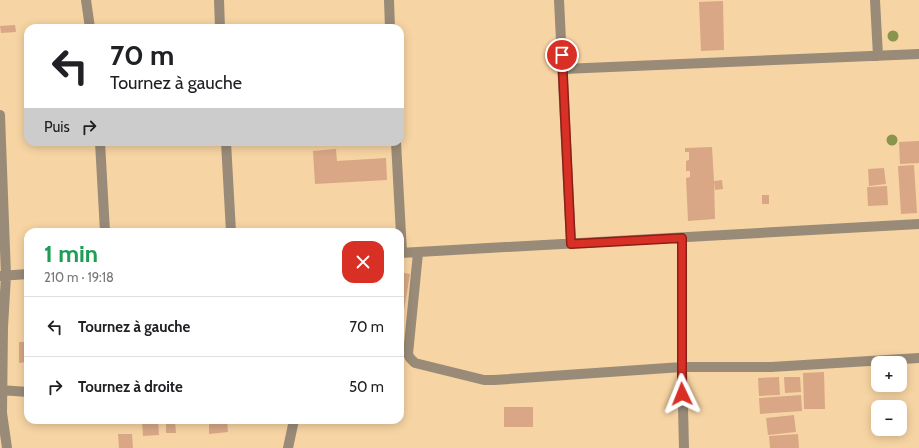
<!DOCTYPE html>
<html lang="fr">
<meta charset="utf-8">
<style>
:root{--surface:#fff;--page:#f2f2f2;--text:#202124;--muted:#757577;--line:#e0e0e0}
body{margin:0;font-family:Cabin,sans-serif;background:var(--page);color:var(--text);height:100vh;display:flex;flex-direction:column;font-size:15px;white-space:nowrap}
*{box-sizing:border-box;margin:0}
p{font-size:13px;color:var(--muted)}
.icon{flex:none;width:22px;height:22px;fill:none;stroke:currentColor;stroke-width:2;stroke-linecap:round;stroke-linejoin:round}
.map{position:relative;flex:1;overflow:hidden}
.drawer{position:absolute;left:24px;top:228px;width:380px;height:196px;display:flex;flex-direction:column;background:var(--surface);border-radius:12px;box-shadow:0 2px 10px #0003}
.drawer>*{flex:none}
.top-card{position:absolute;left:24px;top:24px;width:380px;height:122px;border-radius:12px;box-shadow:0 2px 10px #0003;background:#fff;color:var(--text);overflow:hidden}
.fabs{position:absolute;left:871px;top:356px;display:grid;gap:8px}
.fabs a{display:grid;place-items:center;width:36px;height:36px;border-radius:8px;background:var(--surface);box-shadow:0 2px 10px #0003;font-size:20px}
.pin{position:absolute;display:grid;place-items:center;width:34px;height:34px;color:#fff;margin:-17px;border:2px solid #fff;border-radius:50%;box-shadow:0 1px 4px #0007}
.me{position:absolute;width:44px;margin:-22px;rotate:358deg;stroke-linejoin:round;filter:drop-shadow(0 0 3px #0008)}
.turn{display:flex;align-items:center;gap:14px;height:84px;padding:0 20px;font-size:18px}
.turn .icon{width:52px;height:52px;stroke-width:2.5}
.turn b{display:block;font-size:28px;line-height:34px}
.then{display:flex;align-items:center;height:38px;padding:0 20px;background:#0003;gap:8px;font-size:15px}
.round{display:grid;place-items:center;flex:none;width:42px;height:42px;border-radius:12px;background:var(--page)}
.head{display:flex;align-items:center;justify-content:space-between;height:68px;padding:0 20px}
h1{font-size:24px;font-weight:700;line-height:30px;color:#1e9e55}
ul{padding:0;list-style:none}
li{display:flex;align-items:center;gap:12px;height:60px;padding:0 20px;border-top:1px solid var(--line)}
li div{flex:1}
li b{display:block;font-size:15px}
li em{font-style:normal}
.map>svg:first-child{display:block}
</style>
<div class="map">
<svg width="919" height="448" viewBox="0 0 919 448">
<rect width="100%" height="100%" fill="#f7d4a3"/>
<!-- building -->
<path fill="#d9a786" d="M723,1L724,50L701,51L699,2Z
M15,25L16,32L1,33L0,26Z
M919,141V163L900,164L899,142Z
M712,147L714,181L722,180L723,189L715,190L714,181L715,219L688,221L686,178L690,177V171H686V161L689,160V152H685V148Z
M336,149L337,161L386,158L387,180L315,184L313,151Z
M914,165L917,213L901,214L898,166Z
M884,168L886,184L869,186L868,169Z
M887,186L888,205L868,206L867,187Z
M762,195H769V204H762Z
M400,272L410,274L401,329H400Z
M19,342H28V362L19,363Z
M824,372L825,409H804L803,373Z
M779,377L780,395L759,396L758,378Z
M784,377H800L801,392L785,393Z
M801,395L802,411L760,414L759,398Z
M504,407H533V427H504Z
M794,415L796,432L768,435L766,418Z
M142,420H158L159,435L143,436Z
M166,420H175L176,433H166Z
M209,420H227L228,432L209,434Z
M118,434H132L133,448H119Z
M798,434L799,448H770L769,436Z"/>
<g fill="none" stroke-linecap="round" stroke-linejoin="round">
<!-- street -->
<path stroke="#998b77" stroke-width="10" d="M86,0L90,28
M219,0L220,28
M389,0L390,28
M559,0L571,244
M875,0L878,56
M563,69L919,54
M0,115L6,276L3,327L2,413L7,448
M100,142L105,232
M226,142L231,232
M396,142L402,253
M682,238V367L684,448
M400,253L919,224
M418,253L408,354L410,358L415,363L484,380H494L682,367H771L919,358
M0,276L28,274
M0,390L28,392
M288,448L294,420"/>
</g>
<!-- trees -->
<g fill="#89944c">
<circle cx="893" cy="36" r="5.5"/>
<circle cx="892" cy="140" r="5.5"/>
</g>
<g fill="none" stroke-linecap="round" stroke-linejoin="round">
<!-- route casing -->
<g stroke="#8d1f18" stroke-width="10">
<path id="route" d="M562,55L571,244L682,238V394"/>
</g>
<!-- route -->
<use href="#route" stroke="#d93025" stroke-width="7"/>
</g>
</svg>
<div class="fabs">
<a>+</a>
<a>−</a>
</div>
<div class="pin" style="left:562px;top:55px;background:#d93025"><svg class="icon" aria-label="arrive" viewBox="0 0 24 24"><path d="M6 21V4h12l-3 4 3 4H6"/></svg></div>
<svg class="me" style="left:682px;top:394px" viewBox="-20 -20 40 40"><path d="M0-17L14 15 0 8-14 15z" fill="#d93025" stroke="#fff" stroke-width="4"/></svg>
<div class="top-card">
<div class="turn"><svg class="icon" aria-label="left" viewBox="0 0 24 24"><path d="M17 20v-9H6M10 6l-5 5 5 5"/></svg><div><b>70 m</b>Tournez à gauche</div></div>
<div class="then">Puis<svg class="icon" aria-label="right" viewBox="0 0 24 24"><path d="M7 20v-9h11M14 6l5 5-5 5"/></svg></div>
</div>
<section class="drawer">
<div class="head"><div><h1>1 min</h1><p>210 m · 19:18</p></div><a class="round" style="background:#d93025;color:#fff"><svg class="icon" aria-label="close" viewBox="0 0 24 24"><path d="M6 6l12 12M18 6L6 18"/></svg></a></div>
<ul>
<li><svg class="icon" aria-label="left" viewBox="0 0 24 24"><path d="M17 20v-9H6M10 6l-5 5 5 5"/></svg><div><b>Tournez à gauche</b></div><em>70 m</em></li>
<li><svg class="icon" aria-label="right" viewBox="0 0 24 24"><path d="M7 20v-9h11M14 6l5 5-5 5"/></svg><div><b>Tournez à droite</b></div><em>50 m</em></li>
</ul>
</section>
</div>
